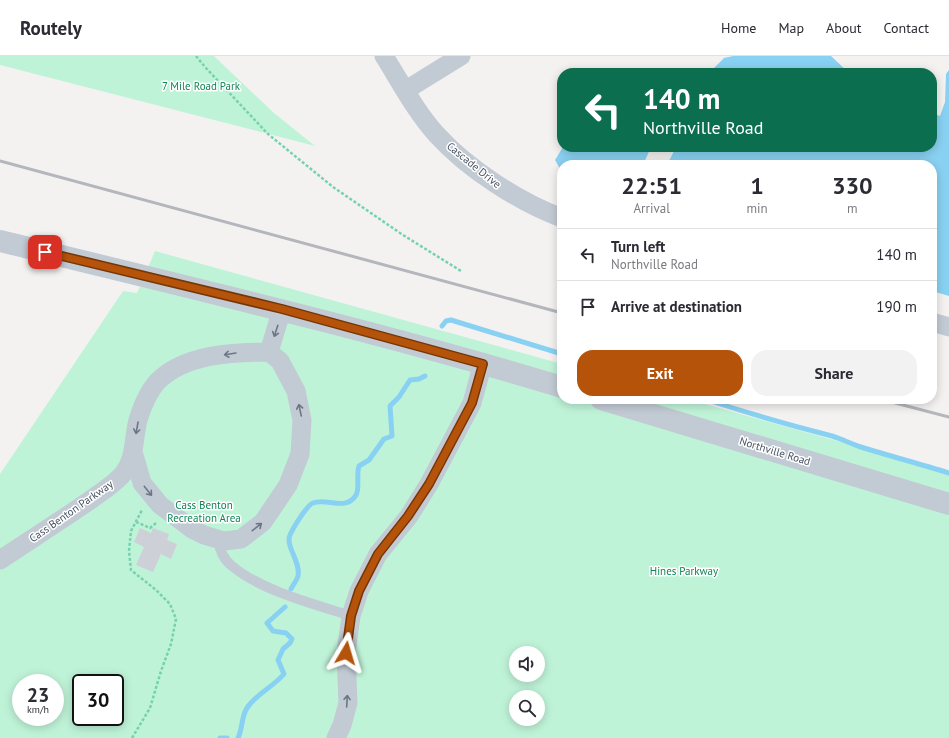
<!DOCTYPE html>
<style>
:root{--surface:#fff;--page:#f2f2f3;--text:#2b2b33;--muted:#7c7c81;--line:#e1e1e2;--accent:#b45309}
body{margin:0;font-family:"PT Sans",sans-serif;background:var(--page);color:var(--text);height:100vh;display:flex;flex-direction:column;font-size:15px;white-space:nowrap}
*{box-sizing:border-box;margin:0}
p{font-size:13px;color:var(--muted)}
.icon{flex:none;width:22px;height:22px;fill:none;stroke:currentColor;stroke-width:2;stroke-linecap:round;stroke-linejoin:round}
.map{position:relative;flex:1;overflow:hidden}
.sheet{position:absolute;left:557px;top:104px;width:380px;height:244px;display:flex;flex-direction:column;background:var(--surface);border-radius:16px;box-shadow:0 2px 10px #0003}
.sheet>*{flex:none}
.guide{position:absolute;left:557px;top:12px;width:380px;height:84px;border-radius:16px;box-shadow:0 2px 10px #0003;background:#0b6e4f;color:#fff;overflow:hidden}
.buttons{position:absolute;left:509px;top:590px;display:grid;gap:8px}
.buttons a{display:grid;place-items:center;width:36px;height:36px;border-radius:50%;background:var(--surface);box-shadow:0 2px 10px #0003;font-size:20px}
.speed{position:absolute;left:12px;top:618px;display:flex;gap:8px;font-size:20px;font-weight:700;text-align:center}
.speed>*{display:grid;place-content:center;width:52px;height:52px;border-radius:50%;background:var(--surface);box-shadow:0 2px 10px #0003;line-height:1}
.speed small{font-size:10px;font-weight:400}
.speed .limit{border:2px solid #111;border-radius:6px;background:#fff;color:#111}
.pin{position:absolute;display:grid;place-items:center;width:34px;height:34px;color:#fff;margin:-17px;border-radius:8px;box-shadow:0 2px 6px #0006}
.me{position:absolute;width:44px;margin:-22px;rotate:7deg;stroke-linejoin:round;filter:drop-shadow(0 0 3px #0008)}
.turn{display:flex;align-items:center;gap:14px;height:84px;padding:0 20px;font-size:18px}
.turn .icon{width:52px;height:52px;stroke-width:2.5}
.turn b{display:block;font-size:28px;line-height:34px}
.eta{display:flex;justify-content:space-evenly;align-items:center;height:68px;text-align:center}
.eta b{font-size:24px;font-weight:600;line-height:28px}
.button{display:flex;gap:8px;margin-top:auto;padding:8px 20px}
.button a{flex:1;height:46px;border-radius:16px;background:var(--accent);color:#fff;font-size:16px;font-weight:600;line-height:46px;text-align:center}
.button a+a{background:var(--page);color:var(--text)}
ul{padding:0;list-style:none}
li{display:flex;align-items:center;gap:12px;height:52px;padding:0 20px;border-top:1px solid var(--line)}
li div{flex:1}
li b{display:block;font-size:15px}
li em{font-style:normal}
header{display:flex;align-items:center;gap:24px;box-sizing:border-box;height:56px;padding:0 20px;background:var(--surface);border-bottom:1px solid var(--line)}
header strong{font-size:19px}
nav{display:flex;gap:22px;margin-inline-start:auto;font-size:14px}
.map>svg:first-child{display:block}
</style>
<header>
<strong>Routely</strong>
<nav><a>Home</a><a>Map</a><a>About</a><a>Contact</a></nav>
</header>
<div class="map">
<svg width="949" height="682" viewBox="0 0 949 682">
<rect width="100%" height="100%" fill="#f4f2f1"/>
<!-- green -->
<path fill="#bff3d8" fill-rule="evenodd" d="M0,0H214L274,57L315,90L0,9Z
M155,195L562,308V343H687L949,416V682H0V418L123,235L137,237ZM516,597H538V619H516ZM21,627H55V661H21ZM81,627H115V661H81ZM516,641H538V663H516Z"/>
<!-- water -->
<path fill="#89d1f2" d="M733,0H831L849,17H709L724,2Z
M949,14V240L932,235V109H667L676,91H932V57L940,60L945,46L946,18Z
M563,91H651L643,109H562V116L555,104Z"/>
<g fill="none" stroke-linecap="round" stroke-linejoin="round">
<!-- stream -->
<path stroke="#89d1f2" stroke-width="5" d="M644,107L649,109
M442,270L446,265L451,264L562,298
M705,343C747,357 789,369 832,380C842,383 851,388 861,391C890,400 920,408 949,417
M291,533C293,529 297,524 298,520C301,506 285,490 290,479C293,472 307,449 313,447C326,441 346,456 356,439C360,433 356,419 359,410L369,404L384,383L392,380L390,350L399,341L410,324L419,323L425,320
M220,682H227
M238,682C243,672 241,661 247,652C256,638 273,631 284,618L278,604L283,593L290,587L292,583L286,577L273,575L267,567L285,551"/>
</g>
<!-- building -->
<path fill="#cdd0d7" d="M140,472L151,477L153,472L169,478L167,484L177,488L171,503L161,498L153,516L136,509L144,491L134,486Z"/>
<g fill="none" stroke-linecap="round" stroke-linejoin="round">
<!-- path -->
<path stroke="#74d3ae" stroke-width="2.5" stroke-dasharray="3 2" stroke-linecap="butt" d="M196,0L205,11L268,78L333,131L403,179L461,215
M136,466L150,472L156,467
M132,682L150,652L161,615L171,588L176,563L170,548L156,534L131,514L129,495L131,475L142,454"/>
<!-- service -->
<path stroke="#c2cad4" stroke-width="10" d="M218,484C219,493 224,504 232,510C262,535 314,548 351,560"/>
<!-- minor -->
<path stroke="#c2cad4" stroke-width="19" d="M384,0C401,27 416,56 437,79C468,113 519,146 562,162
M406,34L461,0
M932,266L949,271
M269,296L282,253
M134,399L142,427L160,449L192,473L204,479L224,485L241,483L263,466L288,429L300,398L302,364L296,335L280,305L269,296
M0,504C30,484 60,465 89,445C100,437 113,429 122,419C136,403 133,383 138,364C142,351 148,336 157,326C184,298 233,296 269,296
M336,682L342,669L348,647L346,597L351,560L359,535L378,498L409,460L429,428L472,347L483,307"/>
<!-- tertiary -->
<path stroke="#c2cad4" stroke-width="22" d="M0,185C188,231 376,275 562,331
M601,343L949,448"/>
<!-- rail -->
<path stroke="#b3b6bc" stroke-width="3" d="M0,105L562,257
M880,343L949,361"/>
</g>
<!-- one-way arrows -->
<defs><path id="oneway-shaft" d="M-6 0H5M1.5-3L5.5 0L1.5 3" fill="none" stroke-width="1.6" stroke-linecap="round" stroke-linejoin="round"/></defs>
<g stroke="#6d7684">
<use href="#oneway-shaft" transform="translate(276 275) rotate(108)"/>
<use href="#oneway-shaft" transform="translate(230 298) rotate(171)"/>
<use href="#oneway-shaft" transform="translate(300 354) rotate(-102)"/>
<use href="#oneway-shaft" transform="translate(137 372) rotate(100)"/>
<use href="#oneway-shaft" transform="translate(148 435) rotate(51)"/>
<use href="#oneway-shaft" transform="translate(257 471) rotate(-38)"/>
<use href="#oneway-shaft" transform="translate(347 645) rotate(-87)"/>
</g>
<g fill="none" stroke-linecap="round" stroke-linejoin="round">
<!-- route casing -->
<g stroke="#753606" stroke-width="10">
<path id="route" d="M45,196L282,253L483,308L472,347L429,428L408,460L378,498L359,535L351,560L346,597"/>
</g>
<!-- route -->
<use href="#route" stroke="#b45309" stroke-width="7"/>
</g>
<g text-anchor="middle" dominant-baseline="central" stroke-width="3" stroke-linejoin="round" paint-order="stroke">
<!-- park labels -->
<g font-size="11" fill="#128356" stroke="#fff">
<text x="201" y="30">7 Mile Road Park</text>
<text x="204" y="449">Cass Benton<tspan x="204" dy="13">Recreation Area</tspan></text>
<text x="684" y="515">Hines Parkway</text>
</g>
<!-- street labels -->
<g font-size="11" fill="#485261" stroke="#fff">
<text transform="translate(474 109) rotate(39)">Cascade Drive</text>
<text transform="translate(775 395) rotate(17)">Northville Road</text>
<text transform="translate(71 455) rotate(-35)">Cass Benton Parkway</text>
</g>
</g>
</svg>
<div class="buttons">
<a><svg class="icon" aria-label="sound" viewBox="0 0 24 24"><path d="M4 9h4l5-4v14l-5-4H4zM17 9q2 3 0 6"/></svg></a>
<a><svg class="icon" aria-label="search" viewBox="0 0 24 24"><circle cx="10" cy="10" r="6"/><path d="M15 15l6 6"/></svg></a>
</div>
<div class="speed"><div>23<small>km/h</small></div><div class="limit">30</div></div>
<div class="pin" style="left:45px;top:196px;background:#d93025"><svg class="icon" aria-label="arrive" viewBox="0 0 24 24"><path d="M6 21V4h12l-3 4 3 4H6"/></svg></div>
<svg class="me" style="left:346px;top:597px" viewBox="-20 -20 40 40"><path d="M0-17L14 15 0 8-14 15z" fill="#b45309" stroke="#fff" stroke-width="4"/></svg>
<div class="guide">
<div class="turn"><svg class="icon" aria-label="left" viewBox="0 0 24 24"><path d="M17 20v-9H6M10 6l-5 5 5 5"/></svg><div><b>140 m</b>Northville Road</div></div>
</div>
<section class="sheet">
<div class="eta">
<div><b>22:51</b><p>Arrival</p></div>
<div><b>1</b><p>min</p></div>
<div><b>330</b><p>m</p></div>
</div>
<ul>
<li><svg class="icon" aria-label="left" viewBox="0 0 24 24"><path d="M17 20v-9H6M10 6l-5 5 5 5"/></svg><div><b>Turn left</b><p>Northville Road</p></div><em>140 m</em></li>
<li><svg class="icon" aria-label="arrive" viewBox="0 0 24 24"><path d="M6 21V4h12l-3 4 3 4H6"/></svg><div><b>Arrive at destination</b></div><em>190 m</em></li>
</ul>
<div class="button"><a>Exit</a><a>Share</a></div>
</section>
</div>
